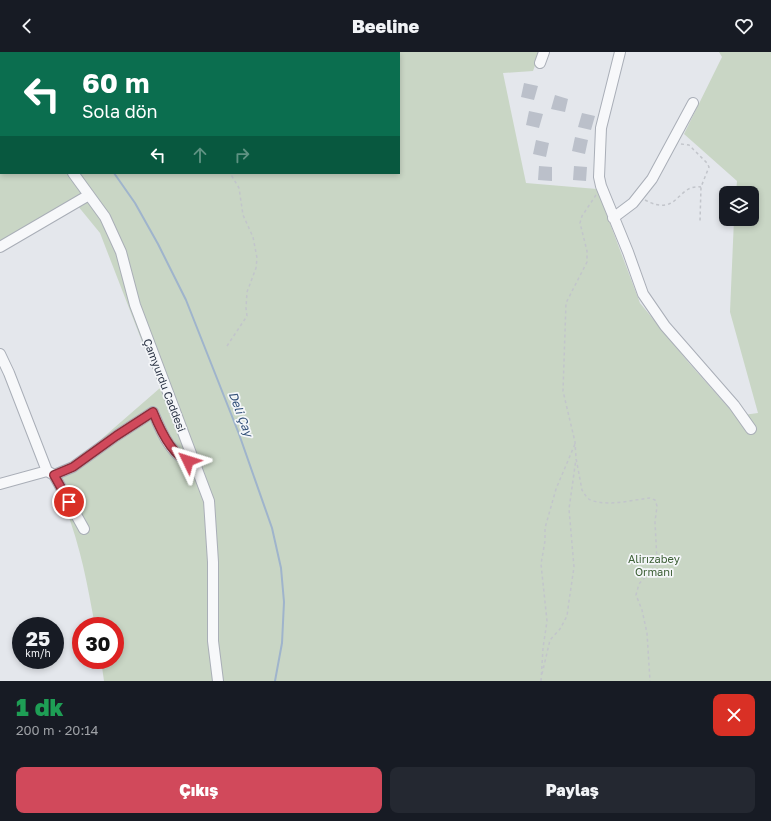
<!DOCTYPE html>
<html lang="tr">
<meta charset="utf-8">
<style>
:root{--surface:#171b24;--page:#242831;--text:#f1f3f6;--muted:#9ea1a6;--accent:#d1495b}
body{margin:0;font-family:"Golos Text",sans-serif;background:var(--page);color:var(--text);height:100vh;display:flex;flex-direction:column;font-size:15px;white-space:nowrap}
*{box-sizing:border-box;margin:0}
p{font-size:13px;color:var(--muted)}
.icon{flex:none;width:22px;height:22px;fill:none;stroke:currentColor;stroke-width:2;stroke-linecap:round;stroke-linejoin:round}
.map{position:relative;height:629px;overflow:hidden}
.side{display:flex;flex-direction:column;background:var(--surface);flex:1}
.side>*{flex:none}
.hud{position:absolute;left:0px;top:0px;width:400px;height:122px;box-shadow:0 2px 6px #0003;background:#0b6e4f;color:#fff;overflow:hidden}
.controls{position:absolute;left:719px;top:134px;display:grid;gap:8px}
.controls a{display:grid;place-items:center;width:40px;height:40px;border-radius:8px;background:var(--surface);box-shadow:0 2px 6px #0003;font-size:20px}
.speed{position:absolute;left:12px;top:565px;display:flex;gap:8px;font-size:20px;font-weight:700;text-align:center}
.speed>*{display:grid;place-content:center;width:52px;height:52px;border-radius:50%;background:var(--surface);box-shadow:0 2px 6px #0003;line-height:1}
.speed small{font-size:10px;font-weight:400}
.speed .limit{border:6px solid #d22;background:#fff;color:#111}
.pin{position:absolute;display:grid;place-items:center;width:34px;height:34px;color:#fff;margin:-17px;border:2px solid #fff;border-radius:50%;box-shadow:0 1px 4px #0007}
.me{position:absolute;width:44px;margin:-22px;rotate:311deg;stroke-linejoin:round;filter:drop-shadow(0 0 3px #0008)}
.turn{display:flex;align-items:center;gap:14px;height:84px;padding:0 16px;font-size:18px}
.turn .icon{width:52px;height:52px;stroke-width:2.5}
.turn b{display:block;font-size:28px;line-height:34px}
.lanes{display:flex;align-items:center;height:38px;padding:0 16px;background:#0003;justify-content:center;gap:20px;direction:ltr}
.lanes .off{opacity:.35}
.round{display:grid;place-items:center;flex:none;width:42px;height:42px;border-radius:8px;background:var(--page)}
.overview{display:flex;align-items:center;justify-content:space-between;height:68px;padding:0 16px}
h1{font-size:24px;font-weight:800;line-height:30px;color:#1e9e55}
.action{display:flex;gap:8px;margin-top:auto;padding:8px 16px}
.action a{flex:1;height:46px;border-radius:8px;background:var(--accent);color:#fff;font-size:16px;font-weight:800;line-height:46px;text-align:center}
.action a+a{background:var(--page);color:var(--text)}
header{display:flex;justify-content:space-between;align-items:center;height:52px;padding:0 16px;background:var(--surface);font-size:18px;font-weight:800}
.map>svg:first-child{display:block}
</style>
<header><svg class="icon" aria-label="back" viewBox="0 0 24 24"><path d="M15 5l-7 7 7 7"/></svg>Beeline<svg class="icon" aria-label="heart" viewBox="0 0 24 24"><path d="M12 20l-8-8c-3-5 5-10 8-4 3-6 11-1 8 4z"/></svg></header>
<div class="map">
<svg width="771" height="629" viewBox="0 0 771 629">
<rect width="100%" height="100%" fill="#e4e7ec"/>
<!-- green -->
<path fill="#c9d6c5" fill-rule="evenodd" d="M0,0H540L533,19L503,21L526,131L597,137L640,251L689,311L736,364L758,361L730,260L734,167H752V141H736L737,129L684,82L722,5L719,0H771V629H104L101,608H115V574H95C86,524 77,475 53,429L160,336L100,181L73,148L0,194ZM1,1H399V121H1Z"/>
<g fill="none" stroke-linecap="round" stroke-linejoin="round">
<!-- stream -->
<path stroke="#9fb4cc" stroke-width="2" d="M18,0L19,1
M114,121L135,151L158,192L186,248L239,382L272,476L281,516L284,550L282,591L275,629"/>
</g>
<!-- building -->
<path fill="#bbc0ca" d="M524,31L538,34L534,48L521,45Z
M555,43L568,47L565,60L551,57Z
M529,59L543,62L539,76L526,73Z
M582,61L595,64L591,78L578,75Z
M575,85L588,88L585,102L572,99Z
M536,88L549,91L546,105L533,102Z
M539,114L552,115V129L538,128Z
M574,114L587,115L586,129L573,128Z"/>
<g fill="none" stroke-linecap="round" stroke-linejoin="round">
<!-- minor casing -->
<g stroke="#a9aeb7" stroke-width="12">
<path id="minor" d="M87,0L88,1
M620,0L601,76L599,125L601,134L628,200L643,242L665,274L734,353L751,377
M540,11L544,0
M0,29L1,30
M73,121L105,165L121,200L135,253L209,449L213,510V589L218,629
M613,166L633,151L652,127L693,51
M0,195L89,143
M0,302L9,321L47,419L54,423L73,415L116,384L153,360C160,377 173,409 194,410
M54,423L84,477
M0,432L47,419"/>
</g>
<!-- path -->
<path stroke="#c2c5cb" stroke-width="1.5" stroke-dasharray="3 3" stroke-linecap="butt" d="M235,0L236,1
M681,92L689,93L707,111L709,115L701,135L700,169
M596,143L582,164L580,171L587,199V210L566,251L563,339L575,390L576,406L582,438C585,443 588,448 593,449C611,454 632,448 650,446L655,448L657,454L655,470L657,509L654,515L639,532L636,543L642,558L647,581L650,629
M645,148C679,166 676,132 701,135
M227,294L247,264L246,256L247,240L256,216L257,206L253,185L243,163L239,136L230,121
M542,622L550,588L560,577L567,564L569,549L574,515L569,457L576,407
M541,629L543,596L547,569L541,512L545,489V476L556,437L575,392"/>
<!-- minor -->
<use href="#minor" stroke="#f7f8fa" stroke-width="10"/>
</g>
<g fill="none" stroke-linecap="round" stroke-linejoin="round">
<!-- route casing -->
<g stroke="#882f3b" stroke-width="10">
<path id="route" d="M69,450L54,423L73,415L116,384L153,360C159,375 171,403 188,409"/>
</g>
<!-- route -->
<use href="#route" stroke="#d1495b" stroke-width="7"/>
</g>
<g text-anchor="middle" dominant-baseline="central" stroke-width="3.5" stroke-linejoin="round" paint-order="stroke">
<!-- street labels -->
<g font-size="11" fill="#2b3445" stroke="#f4f6f9">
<text transform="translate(165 333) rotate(69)">Çamyurdu Caddesi</text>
</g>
<!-- park labels -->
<g font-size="11" fill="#3f6138" stroke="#f4f6f9">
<text x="654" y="506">Alirızabey<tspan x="654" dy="13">Ormanı</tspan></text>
</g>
<!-- water labels -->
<g font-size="12" font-style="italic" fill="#34527a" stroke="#f4f6f9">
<text transform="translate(241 362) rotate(69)">Deli Çay</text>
</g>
</g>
</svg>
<div class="controls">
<a><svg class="icon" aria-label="layers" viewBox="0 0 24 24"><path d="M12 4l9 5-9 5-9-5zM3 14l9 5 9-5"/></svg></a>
</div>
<div class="speed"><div>25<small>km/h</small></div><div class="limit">30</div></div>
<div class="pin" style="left:69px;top:450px;background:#d93025"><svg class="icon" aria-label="arrive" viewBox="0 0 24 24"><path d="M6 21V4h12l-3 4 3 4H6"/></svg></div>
<svg class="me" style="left:188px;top:409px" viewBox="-20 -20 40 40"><path d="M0-17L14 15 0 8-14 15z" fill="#d1495b" stroke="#fff" stroke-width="4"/></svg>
<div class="hud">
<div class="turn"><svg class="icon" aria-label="left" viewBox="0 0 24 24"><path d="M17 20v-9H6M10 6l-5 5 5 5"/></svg><div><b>60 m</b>Sola dön</div></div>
<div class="lanes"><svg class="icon" aria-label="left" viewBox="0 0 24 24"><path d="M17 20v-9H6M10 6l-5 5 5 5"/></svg><svg class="icon off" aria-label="ahead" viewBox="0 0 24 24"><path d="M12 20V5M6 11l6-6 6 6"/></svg><svg class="icon off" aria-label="right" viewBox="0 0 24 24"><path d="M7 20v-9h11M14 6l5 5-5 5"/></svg></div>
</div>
</div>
<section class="side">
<div class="overview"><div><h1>1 dk</h1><p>200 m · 20:14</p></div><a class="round" style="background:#d93025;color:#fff"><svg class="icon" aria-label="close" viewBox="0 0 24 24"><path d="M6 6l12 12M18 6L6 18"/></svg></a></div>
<div class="action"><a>Çıkış</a><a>Paylaş</a></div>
</section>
